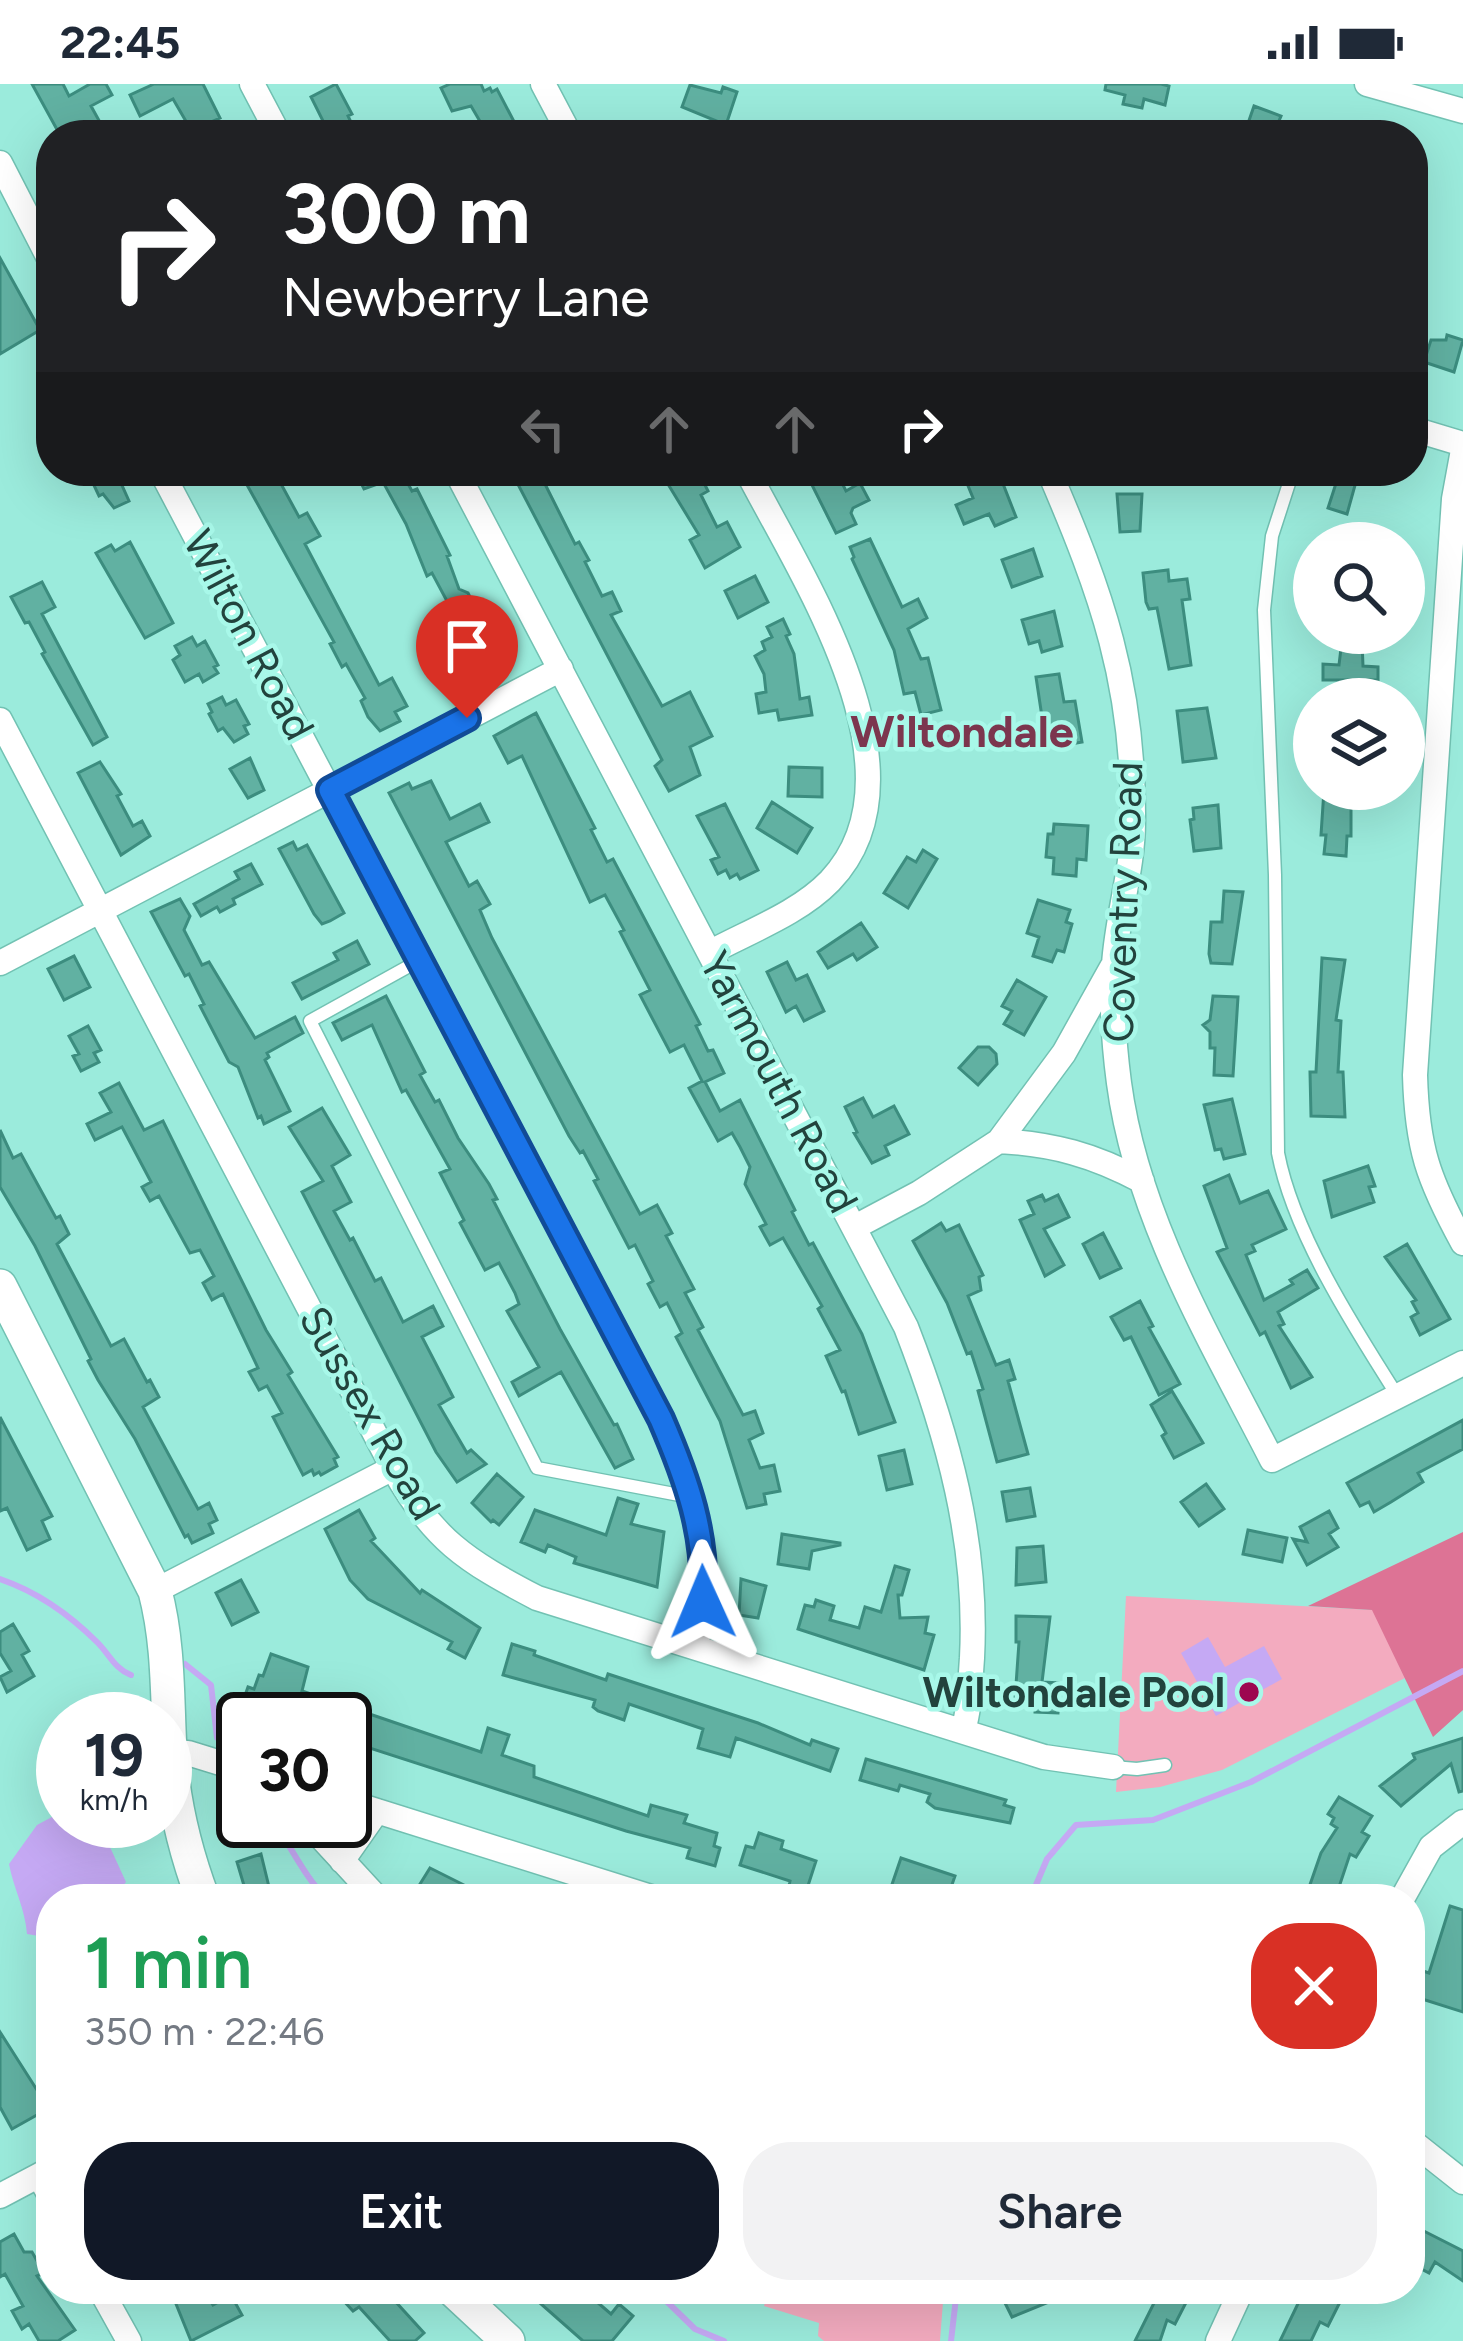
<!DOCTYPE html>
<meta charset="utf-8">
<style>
:root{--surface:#fff;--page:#f2f2f3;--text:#1f2937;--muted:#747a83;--accent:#111827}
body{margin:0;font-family:Figtree,sans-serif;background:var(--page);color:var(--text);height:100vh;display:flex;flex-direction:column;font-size:45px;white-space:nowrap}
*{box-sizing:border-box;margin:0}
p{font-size:39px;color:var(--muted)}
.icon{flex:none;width:66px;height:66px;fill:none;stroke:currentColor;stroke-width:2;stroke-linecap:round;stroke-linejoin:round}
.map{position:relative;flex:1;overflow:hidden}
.sheet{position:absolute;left:36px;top:1800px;width:1389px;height:420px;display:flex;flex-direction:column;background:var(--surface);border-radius:48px;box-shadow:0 12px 48px #0002}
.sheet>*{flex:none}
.banner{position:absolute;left:36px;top:36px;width:1392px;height:366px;border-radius:48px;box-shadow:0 12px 48px #0002;background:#202124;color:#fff;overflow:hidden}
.fabs{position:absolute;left:1293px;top:438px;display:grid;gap:24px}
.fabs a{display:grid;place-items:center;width:132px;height:132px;border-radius:50%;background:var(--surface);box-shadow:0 12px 48px #0002;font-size:60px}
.speed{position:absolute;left:36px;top:1608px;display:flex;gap:24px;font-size:60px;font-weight:700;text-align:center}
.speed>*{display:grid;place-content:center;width:156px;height:156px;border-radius:50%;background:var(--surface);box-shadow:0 12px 48px #0002;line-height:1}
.speed small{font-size:30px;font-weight:400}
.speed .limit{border:6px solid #111;border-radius:18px;background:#fff;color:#111}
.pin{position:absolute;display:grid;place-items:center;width:102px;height:102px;color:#fff;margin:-123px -51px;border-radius:50% 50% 50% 0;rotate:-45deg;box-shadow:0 0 12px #0007}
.pin .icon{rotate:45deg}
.me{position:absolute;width:132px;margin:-66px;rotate:359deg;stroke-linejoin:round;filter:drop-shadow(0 0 9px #0008)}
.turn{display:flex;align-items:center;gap:42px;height:252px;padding:0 48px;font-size:54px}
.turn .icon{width:156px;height:156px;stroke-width:2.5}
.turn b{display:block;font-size:84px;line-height:102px}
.lanes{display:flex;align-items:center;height:114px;padding:0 48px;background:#0003;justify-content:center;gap:60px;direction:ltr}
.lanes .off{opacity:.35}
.round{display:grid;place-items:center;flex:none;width:126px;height:126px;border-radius:48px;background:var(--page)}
.summary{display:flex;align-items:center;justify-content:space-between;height:204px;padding:0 48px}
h1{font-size:72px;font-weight:600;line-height:90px;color:#1e9e55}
.primary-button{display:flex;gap:24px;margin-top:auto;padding:24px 48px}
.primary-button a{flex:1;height:138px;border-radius:48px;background:var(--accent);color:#fff;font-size:48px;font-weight:600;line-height:138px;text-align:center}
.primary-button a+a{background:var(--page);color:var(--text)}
.status{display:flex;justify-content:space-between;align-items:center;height:84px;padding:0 60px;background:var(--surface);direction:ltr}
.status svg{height:33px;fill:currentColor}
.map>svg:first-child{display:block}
</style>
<div class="status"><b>22:45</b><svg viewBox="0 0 49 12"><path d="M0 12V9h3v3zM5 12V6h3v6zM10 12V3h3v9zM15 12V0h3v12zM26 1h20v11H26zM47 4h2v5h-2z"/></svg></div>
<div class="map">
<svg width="1463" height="2257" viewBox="0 0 1463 2257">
<rect width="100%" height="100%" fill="#9bebdc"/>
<!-- green -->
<path fill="#f3abbf" d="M1441,1492L1398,1579L1405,1594L1222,1686L1160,1703L1116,1708L1126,1512L1372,1526Z
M769,2205H944L940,2257H824L818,2252L819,2239L764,2222Z"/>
<!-- forest -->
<path fill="#dd7395" d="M1463,1448V1626L1433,1653L1372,1526L1308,1522Z"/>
<!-- water -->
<path fill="#c5a9f4" d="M1208,1553L1225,1583L1264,1562L1282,1595L1216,1632L1181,1569Z
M63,1727V1737H98L126,1798L113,1815H51V1854L27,1850C25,1824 14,1806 9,1780L37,1741Z"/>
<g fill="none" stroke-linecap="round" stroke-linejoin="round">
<!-- stream -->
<path stroke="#c5a9f4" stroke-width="6" d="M0,1495C38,1508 69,1530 97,1558C110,1571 114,1584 131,1591
M185,1580L211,1601L217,1654
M273,1737C291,1762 305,1794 327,1815
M1030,1815L1047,1775L1076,1741L1153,1736L1251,1698L1463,1587
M654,2205L695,2245L724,2257
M951,2257L957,2205"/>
</g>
<!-- building -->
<path fill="#61b1a2" stroke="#3c8d7f" stroke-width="3" d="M32,0H63L69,12L90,0H106L112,11L91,22L107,51H60Z
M154,0H203L220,34L211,38L215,47L194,51L173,15L140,32L130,11Z
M336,0L352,30L348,32L357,51H330L311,13Z
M450,0H481L484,7L490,4L492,8L497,5L521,51H488L471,22L452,27L441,4Z
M1106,0H1161L1169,2L1165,21L1144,15L1142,24L1123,20L1125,11L1105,6Z
M690,1L721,9L723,3L737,8L726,41L682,23Z
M1254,22L1281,32L1273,51H1244Z
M0,174L40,246L0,270Z
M1447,251L1463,256L1454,288L1424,278L1431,256H1446Z
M107,387L120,397L129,417L114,424L103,410L99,412L91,395Z
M268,387H274L299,433L307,429L320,452L305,460L379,601L392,594L407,622L395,628L400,637L380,647L368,633L361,617L365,614L346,580L342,583L330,560L334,558L246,399Z
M355,387H401L412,407L417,405L450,471L447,472L459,505L468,509L506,587L492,594L488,586L472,592L464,578L460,579L433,527L448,519L432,489L427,492L406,440L383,398L364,405Z
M511,387H536L545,400L575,460L579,458L589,476L585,478L602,512L612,508L621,527L611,531L662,622L690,608L712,652L690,663L700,691L669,707L655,682L662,676Z
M660,387H698L708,407L701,411L717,443L727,438L740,463L705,484L690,456L699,451Z
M805,387H836L846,407L860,399L869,416L853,424L851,429L856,440L836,449Z
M962,387H998L1016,433L995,442L989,430L964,440L956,421L973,414Z
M1340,387H1359L1347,430L1328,424Z
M1117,410H1142L1140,447L1120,448Z
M870,455L902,523L918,515L927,534L908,545L921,575L928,574L941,626L921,631L915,608L904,610L894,566L852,475L854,473L850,463Z
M130,458L173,539L145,554L96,469L111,461L115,467Z
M1033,465L1042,492L1012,503L1002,476Z
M1168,486L1169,497L1187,495L1190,515L1182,516L1191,581L1169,585L1157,524L1149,525L1146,518L1143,489Z
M755,492L768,518L738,534L725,507Z
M42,498L55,523L42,530L107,653L93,661L42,570L45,568L29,538L25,539L11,513Z
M1054,527L1062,562L1042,568L1039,557L1029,560L1022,536Z
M783,535L790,550L786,552L794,570L800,615L809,613L812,631L779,636L777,626L759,629L756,610L766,608L764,590L755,572L765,566L762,558L772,553L767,543Z
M192,553L197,562L205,557L218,581L214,583L218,589L203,598L199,590L185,598L173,576L180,571L175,562Z
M1342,556L1362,557L1363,582L1378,583V596H1323V580L1339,581Z
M1059,590L1064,618L1075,617L1082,658L1065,661L1063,651L1045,653L1036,593Z
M222,613L226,621L236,616L249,640L244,642L248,650L234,658L223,644L218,647L209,630L212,628L208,620Z
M1207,624L1216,674L1183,678L1177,627Z
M536,629L595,744L591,746L607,778L613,775L700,940L696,942L708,967L713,966L724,989L705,998L720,1027L740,1016L795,1126L792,1128L809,1161L813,1159L862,1250L895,1338L859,1350L845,1307L842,1308L826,1272L840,1266L818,1225L822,1222L783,1154L770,1161L760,1143L766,1140L745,1100L750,1083L740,1063L732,1049L718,1057L689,1004L702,997L684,961L670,968L640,911L650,906L620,848L624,846L605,811L590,818L522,672L508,679L494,652Z
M250,674L264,706L248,714L230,685Z
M100,678L121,710L117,712L133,742L142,737L150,752L121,771L78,689Z
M789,683L822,684V713L788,712Z
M431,697L450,735L480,720L489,738L446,758L469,802L477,797L490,820L480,826L492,854L640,1130L657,1121L672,1149L666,1152L694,1205L685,1209L703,1243L698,1246L743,1331L755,1327L763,1349L749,1356L760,1384L774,1381L780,1407L764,1410L766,1420L747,1424L720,1337L676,1253L682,1249L667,1219L660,1223L648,1200L653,1197L635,1161L629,1164L594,1097L598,1095L583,1067L580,1069L569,1052L389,709L409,699L412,705Z
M1351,705V752H1347L1346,772L1324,770L1326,751H1321L1324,706Z
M772,718L812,744L797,769L757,744Z
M725,720L758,786L740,795L737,790L730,794L726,786L718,790L711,776L719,773L697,732Z
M1218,721L1221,764L1194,767L1190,736L1194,735L1193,724Z
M1054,740L1088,742L1086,776L1077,775L1076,792L1053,790L1054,774L1046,773L1048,750H1053Z
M293,758L297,766L307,761L344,829L330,837L322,840L314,830L279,765Z
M923,766L937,775L908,824L884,809L907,773L916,778Z
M251,780L262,800L233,815L235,820L220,828L217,823L201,832L194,820L239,795L235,788Z
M1224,807L1243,808L1232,880L1211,879L1209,870L1211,838H1222Z
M180,815L190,832L184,846L202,881L209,878L255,954L295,933L303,949L267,969L269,973L265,976L290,1027L264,1040L261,1032L258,1034L238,983L229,978L200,922L204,920L189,890L185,892L151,828Z
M1038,816L1070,826L1066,838L1072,840L1064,868L1057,866L1052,878L1033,872L1039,853L1027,849Z
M861,839L877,863L857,876L853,870L828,884L818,868Z
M357,857L369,880L302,915L293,899L338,876L334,869Z
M74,872L90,903L64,916L48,885Z
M1322,874L1345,876L1336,936L1341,937L1338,988H1343L1345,1033L1311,1032L1310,988H1316Z
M787,878L796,896L807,891L824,927L804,937L796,922L786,928L767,888Z
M1017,896L1046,913L1024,951L1004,940L1012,927L1002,922Z
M386,912L425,988L420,991L435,1018L439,1016L458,1054L489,1100L497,1115L493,1116L560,1245L614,1341L617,1340L633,1375L615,1384L561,1288L519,1312L512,1298L539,1283L507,1227L519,1220L515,1209L499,1179L485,1186L460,1139L464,1136L440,1089L450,1085L406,1006L402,1008L372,941L342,956L333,939Z
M1213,912L1238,913L1233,992L1214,991L1215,964H1210V948L1203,941L1210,936Z
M88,942L101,966L94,969L99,978L81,987L73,972L79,970L69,952Z
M978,963H989L996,970L997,980L978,1001L959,984Z
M119,999L144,1046L163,1037L266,1246L292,1288L288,1291L338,1373L334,1375L337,1382L321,1391L319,1388L314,1391L312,1386L303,1391L273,1333L282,1329L267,1302L259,1306L249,1288L258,1284L223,1210L212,1216L203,1199L214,1192L200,1166L190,1169L159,1112L150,1117L142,1103L151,1098L122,1043L95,1056L87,1040L111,1028L100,1009Z
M863,1014L873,1033L894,1022L909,1050L885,1062L889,1071L872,1079L854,1049L857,1048L845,1023Z
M1232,1015L1245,1070L1224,1075L1221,1065L1215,1066L1204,1021Z
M322,1024L350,1071L332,1082L351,1118L334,1127L350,1156L353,1154L375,1197L381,1194L403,1238L433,1222L443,1242L422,1253L453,1313L439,1321L467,1369L471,1366L486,1380L457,1398L436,1368L302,1108L323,1097L289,1043Z
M0,1046L13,1074L21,1070L56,1134L60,1132L69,1150L57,1160L111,1262L124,1255L147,1298L150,1296L159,1313L143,1323L198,1425L209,1419L217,1436L209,1440L213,1449L192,1459L188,1451L185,1453L135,1355L98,1296L88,1277L91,1275L35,1162L0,1103Z
M1368,1082L1375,1102L1369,1103L1374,1118L1332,1133L1324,1097Z
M1229,1091L1240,1119L1268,1107L1286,1145L1252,1161L1255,1167L1246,1171L1264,1216L1293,1200L1290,1196L1307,1186L1318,1204L1278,1228L1284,1240L1279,1242L1312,1293L1291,1304L1265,1248L1260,1251L1217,1168L1227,1164L1204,1102Z
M1042,1111L1045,1117L1058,1111L1069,1133L1044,1145L1064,1181L1045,1192L1020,1136L1034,1130L1028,1117Z
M941,1139L946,1147L959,1141L983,1191L979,1193L981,1206L968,1212L996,1281L1009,1276L1015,1295L1008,1297L1028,1370L997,1378L978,1307L983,1305L971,1268L967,1270L947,1219L913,1157Z
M1103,1149L1121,1184L1100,1194L1083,1160Z
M1407,1160L1450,1235L1420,1251L1411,1233L1418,1229L1412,1218L1416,1216L1385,1173Z
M1140,1217L1153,1242L1149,1244L1180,1300L1159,1311L1131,1253L1124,1256L1111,1233Z
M1172,1307L1203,1359L1174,1374L1162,1352L1166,1349L1151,1321Z
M0,1333L52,1432L42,1437L50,1455L27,1466L7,1424L0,1427Z
M1463,1336V1365L1418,1389L1423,1398L1391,1418L1374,1428L1369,1418L1360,1422L1347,1399Z
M904,1366L912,1400L887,1406L879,1372Z
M497,1390L523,1413L499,1441L493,1436L491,1438L472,1419Z
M1206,1400L1224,1425L1199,1442L1181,1418Z
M1030,1404L1035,1432L1007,1437L1002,1408Z
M618,1414L638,1420L631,1440L664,1448L657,1503L574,1479L576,1473L548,1461L545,1468L521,1458L535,1426L606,1451Z
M359,1426L375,1454L371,1457L420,1509L422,1506L480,1544L465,1574L448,1565L452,1558L368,1515L350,1496L325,1445Z
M1329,1427L1338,1444L1329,1450L1338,1463L1307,1481L1293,1455L1307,1458L1300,1443Z
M1248,1446L1287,1454L1282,1478L1243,1470Z
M782,1450L840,1459V1461L812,1467L809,1485L778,1480Z
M1043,1462L1046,1498L1016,1501L1017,1464Z
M895,1482L909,1486L902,1511H898L900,1534L928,1533L925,1549L934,1551L924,1586L798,1545L805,1521L814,1523L816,1516L834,1522L830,1536L859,1544L865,1523L881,1528Z
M741,1495L766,1502L758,1534L739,1531Z
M241,1496L258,1528L232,1541L216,1509Z
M1016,1532L1050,1533L1042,1598L1060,1599L1058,1629L1035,1628V1616L1015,1615L1019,1558H1016Z
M13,1540L29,1567L22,1571L34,1592L7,1608L0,1593L11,1587L0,1569V1548Z
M512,1560L535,1567L534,1571L606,1596L608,1590L758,1639L810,1661L812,1656L838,1665L830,1687L736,1654L730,1673L698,1664L703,1645L629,1620L624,1636L598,1627L593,1623L595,1616L503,1591Z
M271,1570L308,1583L302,1607L481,1668L488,1644L509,1651L502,1671L534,1682V1693L648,1732L651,1721L687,1731L684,1739L717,1749L714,1762L720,1764L715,1782L687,1774L690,1764L626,1747L370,1664L367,1672L345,1665V1635H275L248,1625L242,1620L248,1603L254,1605L259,1591L263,1592Z
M1463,1654V1707L1459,1708L1451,1680L1401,1722L1380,1702L1415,1675L1413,1670Z
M866,1675L1006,1716L1004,1721L1014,1724L1010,1739L935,1724L927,1718L930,1710L900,1701L898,1707L860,1696Z
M1339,1713L1372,1732L1362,1748L1369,1752L1356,1773L1350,1770L1335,1815H1305L1321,1769L1337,1744L1331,1740L1334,1734L1328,1730Z
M759,1749L783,1757L781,1765L816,1777L805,1811L788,1806L790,1797L740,1781L746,1762L754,1764Z
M261,1770L270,1807L248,1815L237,1778Z
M901,1774L955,1792L947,1815H887Z
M430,1784L466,1802L458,1815H443L420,1800Z
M1450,1822L1463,1826V1928L1422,1915L1423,1912L1416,1909L1423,1887L1429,1889Z
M0,1948L44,2017L39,2019L44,2027L12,2045L0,2023Z
M1410,2140L1463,2167V2197L1435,2178L1429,2189L1410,2179Z
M14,2150L24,2168H32L44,2189L37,2192L75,2246L58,2257H39L29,2240L22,2245L12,2227L23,2222L5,2190L0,2193V2158Z
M192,2205H203L213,2221L231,2211L242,2231L191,2257L174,2215Z
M343,2205H384L424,2249L415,2257H390L359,2223L353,2227L340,2213L346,2208Z
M524,2205H582L611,2230L619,2220L633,2232L612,2257H583Z
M998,2205H1043L1049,2218L1012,2233Z
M1161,2205H1193L1175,2240L1167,2236L1160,2257H1135Z
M1305,2205H1335L1344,2210L1328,2242L1320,2238L1311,2257H1280Z"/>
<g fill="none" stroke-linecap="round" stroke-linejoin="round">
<!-- lane casing -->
<g stroke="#72c2b3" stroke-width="15">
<path id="lane" d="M1293,387L1272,452L1264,526L1275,791L1278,1069C1293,1148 1353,1242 1397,1311
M420,876L310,937L537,1384L690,1413
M1113,1683L1137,1685L1165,1681"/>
</g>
<!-- street casing -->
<g stroke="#72c2b3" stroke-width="27">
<path id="street" d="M252,0L279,51
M543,0L570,51
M1367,0L1463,27
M0,79L51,178
M1413,345L1463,360
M1463,366L1454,415L1415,991C1417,1064 1428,1095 1463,1159
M161,387L661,1335C693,1407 719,1485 695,1563
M456,387L906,1243C948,1351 978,1458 972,1574C970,1600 970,1623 963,1647
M1049,387C1102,510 1134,600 1133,737C1133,786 1117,832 1114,881C1111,919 1114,961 1119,999C1137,1134 1211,1257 1272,1376L1463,1279
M0,636L393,1384C432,1455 466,1477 537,1514L1044,1673L1113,1683
M711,868C750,847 799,829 830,797C933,689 800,490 747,387
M0,879L561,585
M999,1057C1053,1060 1094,1071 1142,1097
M855,1143L919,1109L999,1057L1064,969L1112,883
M155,1507L393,1384
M170,1671L188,1669L243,1686
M345,1717L657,1815
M306,1737L378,1815
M342,1777L377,1727
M1402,1815L1431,1763L1463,1738
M1410,2056L1463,2098
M39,2092L51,2113
M0,2112L51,2085
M100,2205L129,2257
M1218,2257L1242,2205"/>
</g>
<!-- secondary casing -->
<g stroke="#72c2b3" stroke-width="36">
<path id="secondary" d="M0,1202L155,1507C169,1560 167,1614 170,1667C173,1719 185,1767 203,1815
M452,2205L508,2257"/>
</g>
<!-- lane -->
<use href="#lane" stroke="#fff" stroke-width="12"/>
<!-- street -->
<use href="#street" stroke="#fff" stroke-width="24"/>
<!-- secondary -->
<use href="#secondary" stroke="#fff" stroke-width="33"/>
</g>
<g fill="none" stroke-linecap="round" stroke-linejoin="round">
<!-- route casing -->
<g stroke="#114b97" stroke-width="30">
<path id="route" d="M467,634L330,706L661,1335C687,1395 707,1451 703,1518"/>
</g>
<!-- route -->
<use href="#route" stroke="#1a73e8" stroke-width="21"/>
</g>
<!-- markers -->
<circle fill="#9d0750" stroke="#a8f8e9" stroke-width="4.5" cx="1249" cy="1608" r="12"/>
<g text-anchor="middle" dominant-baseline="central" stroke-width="9" stroke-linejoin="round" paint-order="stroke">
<!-- street labels -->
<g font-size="42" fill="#22433d" stroke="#a8f8e9">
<text transform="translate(249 551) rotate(62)">Wilton Road</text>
<text transform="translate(1123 818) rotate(-88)">Coventry Road</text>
<text transform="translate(779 998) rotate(62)">Yarmouth Road</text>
<text transform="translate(370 1329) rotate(60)">Sussex Road</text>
</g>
<!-- poi labels -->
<g font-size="42" font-weight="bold" fill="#22433d" stroke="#a8f8e9" text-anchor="end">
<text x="1225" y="1608">Wiltondale Pool</text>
</g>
<!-- neighbourhood labels -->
<g font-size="45" font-weight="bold" fill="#7c364e" stroke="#a8f8e9">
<text x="962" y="647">Wiltondale</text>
</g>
</g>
</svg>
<div class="fabs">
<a><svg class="icon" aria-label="search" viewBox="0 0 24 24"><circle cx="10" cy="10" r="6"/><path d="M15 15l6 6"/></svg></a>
<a><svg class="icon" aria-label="layers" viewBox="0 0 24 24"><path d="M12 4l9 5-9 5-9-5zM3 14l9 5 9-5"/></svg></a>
</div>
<div class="speed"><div>19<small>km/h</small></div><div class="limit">30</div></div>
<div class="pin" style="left:467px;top:634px;background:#d93025"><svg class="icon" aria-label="arrive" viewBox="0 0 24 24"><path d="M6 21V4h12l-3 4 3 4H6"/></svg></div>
<svg class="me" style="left:703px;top:1518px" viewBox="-20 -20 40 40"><path d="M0-17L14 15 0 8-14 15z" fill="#1a73e8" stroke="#fff" stroke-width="4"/></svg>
<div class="banner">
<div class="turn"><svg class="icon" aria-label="right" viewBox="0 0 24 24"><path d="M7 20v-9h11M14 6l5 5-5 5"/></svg><div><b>300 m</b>Newberry Lane</div></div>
<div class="lanes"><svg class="icon off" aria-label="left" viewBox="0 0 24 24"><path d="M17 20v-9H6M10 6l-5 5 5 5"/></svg><svg class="icon off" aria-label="ahead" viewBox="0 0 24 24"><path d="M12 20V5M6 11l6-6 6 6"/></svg><svg class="icon off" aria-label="ahead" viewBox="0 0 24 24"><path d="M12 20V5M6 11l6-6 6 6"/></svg><svg class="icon" aria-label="right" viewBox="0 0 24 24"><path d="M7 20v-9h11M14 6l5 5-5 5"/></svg></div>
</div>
<section class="sheet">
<div class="summary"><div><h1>1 min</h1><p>350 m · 22:46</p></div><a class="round" style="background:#d93025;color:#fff"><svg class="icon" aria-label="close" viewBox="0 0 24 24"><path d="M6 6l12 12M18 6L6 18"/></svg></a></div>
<div class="primary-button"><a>Exit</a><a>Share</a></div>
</section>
</div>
